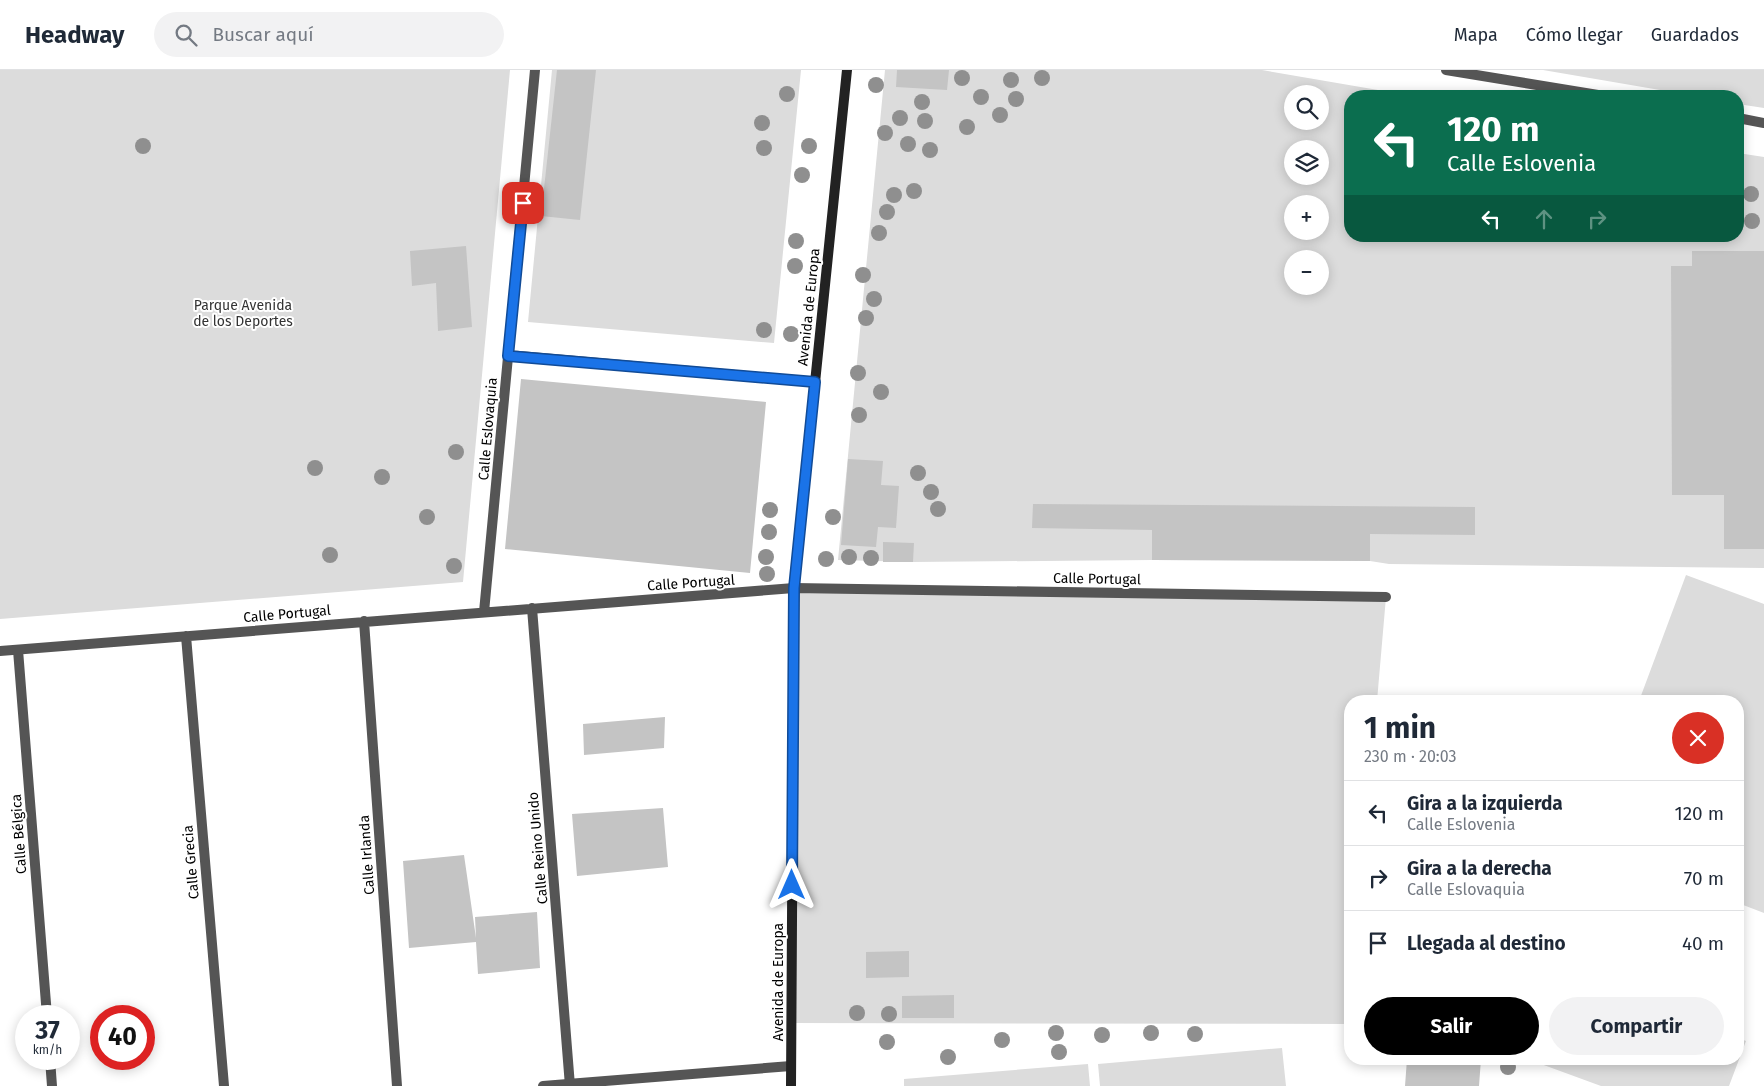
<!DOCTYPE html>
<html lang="es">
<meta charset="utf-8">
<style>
:root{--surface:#fff;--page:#f2f2f3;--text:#1f2937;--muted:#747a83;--line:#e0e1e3;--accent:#000}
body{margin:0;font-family:"Fira Sans",sans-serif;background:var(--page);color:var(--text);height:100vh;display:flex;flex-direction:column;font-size:19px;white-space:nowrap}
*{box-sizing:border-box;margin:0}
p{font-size:16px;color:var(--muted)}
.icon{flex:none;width:28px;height:28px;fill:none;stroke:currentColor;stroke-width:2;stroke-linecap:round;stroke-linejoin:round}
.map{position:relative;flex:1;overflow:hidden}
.sheet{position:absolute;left:1344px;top:625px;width:400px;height:370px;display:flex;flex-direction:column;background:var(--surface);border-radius:20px;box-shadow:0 2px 12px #0003}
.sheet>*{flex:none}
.guide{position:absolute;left:1344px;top:20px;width:400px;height:152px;border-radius:20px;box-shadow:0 2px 12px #0003;background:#0b6e4f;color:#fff;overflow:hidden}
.tools{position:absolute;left:1284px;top:15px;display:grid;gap:10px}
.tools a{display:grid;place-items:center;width:45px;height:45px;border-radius:50%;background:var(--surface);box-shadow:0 2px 12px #0003;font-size:25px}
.speed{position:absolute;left:15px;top:935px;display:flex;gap:10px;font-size:25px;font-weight:700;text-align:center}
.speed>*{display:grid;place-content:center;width:65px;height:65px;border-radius:50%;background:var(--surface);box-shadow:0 2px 12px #0003;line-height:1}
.speed small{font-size:12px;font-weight:400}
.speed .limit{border:8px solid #d22;background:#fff;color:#111}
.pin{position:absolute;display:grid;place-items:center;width:42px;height:42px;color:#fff;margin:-21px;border-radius:10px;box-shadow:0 2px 8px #0006}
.me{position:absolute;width:55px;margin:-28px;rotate:0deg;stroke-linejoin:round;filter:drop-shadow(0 0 4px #0008)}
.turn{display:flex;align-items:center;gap:18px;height:105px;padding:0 20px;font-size:22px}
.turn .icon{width:65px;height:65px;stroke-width:2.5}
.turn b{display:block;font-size:35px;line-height:42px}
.lanes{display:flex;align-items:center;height:48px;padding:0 20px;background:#0003;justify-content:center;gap:25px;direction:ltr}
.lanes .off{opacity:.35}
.round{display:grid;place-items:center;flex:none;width:52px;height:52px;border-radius:26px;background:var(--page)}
.headline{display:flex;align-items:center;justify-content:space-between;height:85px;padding:0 20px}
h1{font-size:30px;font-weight:700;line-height:38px}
.primary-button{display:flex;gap:10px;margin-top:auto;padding:10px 20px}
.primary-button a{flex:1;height:58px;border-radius:30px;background:var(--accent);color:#fff;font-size:20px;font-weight:700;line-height:58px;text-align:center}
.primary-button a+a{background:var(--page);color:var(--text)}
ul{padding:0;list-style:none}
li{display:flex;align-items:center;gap:15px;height:65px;padding:0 20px;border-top:1px solid var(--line)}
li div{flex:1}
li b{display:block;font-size:19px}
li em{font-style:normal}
header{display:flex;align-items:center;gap:30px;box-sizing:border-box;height:70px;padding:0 25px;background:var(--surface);border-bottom:1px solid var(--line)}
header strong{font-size:24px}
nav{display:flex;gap:28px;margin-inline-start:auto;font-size:18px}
.search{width:350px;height:45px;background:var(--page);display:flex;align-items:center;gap:12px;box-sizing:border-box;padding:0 18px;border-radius:28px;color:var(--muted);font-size:19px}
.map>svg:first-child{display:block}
</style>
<header>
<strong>Headway</strong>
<div class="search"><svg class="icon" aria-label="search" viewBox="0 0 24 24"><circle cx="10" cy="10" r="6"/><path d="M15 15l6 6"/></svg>Buscar aquí</div>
<nav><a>Mapa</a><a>Cómo llegar</a><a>Guardados</a></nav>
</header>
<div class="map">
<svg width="1764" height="1016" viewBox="0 0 1764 1016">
<rect width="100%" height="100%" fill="#fff"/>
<!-- green -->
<path fill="#dcdcdc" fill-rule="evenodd" d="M0,0H510L463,512L0,549Z
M552,0H801L774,273L528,252Z
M885,0H1262L1413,26H1350V166H1738V83L1764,87V498L1389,494L1370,491L1152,490L913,492L838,490ZM1292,24H1320V51H1292ZM1292,79H1320V106H1292ZM1292,134H1320V161H1292ZM1292,189H1320V216H1292Z
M1543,0H1764V38L1738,34V26H1695Z
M1686,505L1764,534V843L1738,833V631H1639Z
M794,518L1386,527L1377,631H1350V929L1348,954L791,953Z
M1738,968L1746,971L1729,1016H1601L1541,994L1543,989H1738Z
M1282,978L1286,1016H1100L1098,994Z
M1088,994L1090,1016H904V1009Z"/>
<!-- building -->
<path fill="#c4c4c4" d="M557,0H596L580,150L541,146Z
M897,0H949L947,20L896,17Z
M466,176L472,257L438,261L436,213L412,216L410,181Z
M1692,181H1764V479H1724V425H1672L1671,196H1692Z
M521,309L766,332L750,503L505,479Z
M848,389L883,391L881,415L899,416L896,458L878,457L876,477L841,475Z
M1033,434L1475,437V465L1370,464V491L1152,490V460L1032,458Z
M883,472L914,473L913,492H883Z
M665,647L664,678L584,685L583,654Z
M663,738L668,797L577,806L572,744Z
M464,785L476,868L475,847L537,842L540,898L478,904L476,872L409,878L403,791Z
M909,881V907L866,908V882Z
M954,925V948H902V926Z
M1407,989H1481L1479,1016H1405Z"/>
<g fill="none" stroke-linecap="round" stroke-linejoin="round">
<!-- street -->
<path stroke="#555" stroke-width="10" d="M1446,0L1604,26
M1738,48L1764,53
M508,285L815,312
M532,538L570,1016
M484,542L535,0
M364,551L397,1016
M186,566L224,1016
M18,580L47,946
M0,581L794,518L1386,527
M50,989L52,1016
M543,1016L791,996"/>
<!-- secondary -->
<path stroke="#222" stroke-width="10" d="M791,1016L794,518L847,0"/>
</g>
<!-- trees -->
<g fill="#8f8f8f">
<circle cx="962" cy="8" r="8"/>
<circle cx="1042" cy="8" r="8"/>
<circle cx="1011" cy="10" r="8"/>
<circle cx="876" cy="15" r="8"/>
<circle cx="787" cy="24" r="8"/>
<circle cx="981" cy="27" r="8"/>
<circle cx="1016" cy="29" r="8"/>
<circle cx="922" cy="32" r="8"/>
<circle cx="1000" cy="45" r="8"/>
<circle cx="900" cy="48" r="8"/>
<circle cx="925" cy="51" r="8"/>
<circle cx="762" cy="53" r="8"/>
<circle cx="967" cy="57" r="8"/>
<circle cx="885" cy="63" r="8"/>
<circle cx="908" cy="74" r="8"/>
<circle cx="143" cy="76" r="8"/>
<circle cx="809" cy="76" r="8"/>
<circle cx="764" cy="78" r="8"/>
<circle cx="930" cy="80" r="8"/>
<circle cx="802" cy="105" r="8"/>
<circle cx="914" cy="121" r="8"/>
<circle cx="1751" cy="124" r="8"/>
<circle cx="894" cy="125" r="8"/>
<circle cx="887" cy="142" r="8"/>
<circle cx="1752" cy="151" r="8"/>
<circle cx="879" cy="163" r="8"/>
<circle cx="796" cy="171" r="8"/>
<circle cx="795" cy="196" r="8"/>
<circle cx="863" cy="205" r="8"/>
<circle cx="874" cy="229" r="8"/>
<circle cx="866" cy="248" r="8"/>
<circle cx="764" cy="260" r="8"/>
<circle cx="791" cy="264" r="8"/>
<circle cx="858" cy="303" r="8"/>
<circle cx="881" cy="322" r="8"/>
<circle cx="859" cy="345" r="8"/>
<circle cx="456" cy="382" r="8"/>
<circle cx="315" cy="398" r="8"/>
<circle cx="918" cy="403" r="8"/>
<circle cx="382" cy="407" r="8"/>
<circle cx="931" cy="422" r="8"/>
<circle cx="938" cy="439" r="8"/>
<circle cx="770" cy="440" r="8"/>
<circle cx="427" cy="447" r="8"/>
<circle cx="833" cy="447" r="8"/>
<circle cx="769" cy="462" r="8"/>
<circle cx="330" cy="485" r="8"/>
<circle cx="766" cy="487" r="8"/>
<circle cx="849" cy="487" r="8"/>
<circle cx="871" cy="488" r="8"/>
<circle cx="826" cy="489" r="8"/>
<circle cx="454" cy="496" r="8"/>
<circle cx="767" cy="504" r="8"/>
<circle cx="857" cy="943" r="8"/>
<circle cx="889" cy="944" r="8"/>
<circle cx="1056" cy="963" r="8"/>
<circle cx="1151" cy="963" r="8"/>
<circle cx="1195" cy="964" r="8"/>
<circle cx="1102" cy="965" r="8"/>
<circle cx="1002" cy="970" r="8"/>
<circle cx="887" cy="972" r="8"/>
<circle cx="1059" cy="982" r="8"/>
<circle cx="948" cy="987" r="8"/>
<circle cx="1508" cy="997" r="8"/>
</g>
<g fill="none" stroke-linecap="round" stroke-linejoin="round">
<!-- route casing -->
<g stroke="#114b97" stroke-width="12">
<path id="route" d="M523,133L508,286L815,312L794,518L792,815"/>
</g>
<!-- route -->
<use href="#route" stroke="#1a73e8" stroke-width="9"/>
</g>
<g text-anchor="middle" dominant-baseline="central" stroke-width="4" stroke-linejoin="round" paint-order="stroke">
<!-- park labels -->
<g font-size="14" fill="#333" stroke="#fff">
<text x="243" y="235">Parque Avenida<tspan x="243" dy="16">de los Deportes</tspan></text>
</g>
<!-- street labels -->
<g font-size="14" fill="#000" stroke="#fff">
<text transform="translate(809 237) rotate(-84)">Avenida de Europa</text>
<text transform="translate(488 359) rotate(-85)">Calle Eslovaquia</text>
<text transform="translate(1097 509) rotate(1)">Calle Portugal</text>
<text transform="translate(691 513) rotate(-4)">Calle Portugal</text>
<text transform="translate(287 544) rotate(-5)">Calle Portugal</text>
<text transform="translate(19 764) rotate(-94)">Calle Bélgica</text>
<text transform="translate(538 778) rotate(-95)">Calle Reino Unido</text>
<text transform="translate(367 785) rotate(-94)">Calle Irlanda</text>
<text transform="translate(191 792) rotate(-95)">Calle Grecia</text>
<text transform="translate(778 912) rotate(-90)">Avenida de Europa</text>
</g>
</g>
</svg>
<div class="tools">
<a><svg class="icon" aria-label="search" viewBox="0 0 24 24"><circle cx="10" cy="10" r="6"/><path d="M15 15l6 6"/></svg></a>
<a><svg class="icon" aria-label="layers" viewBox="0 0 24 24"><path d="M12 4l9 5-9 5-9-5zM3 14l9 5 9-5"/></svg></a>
<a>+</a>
<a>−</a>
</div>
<div class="speed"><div>37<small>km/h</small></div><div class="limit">40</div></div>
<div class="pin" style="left:523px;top:133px;background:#d93025"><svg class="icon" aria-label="arrive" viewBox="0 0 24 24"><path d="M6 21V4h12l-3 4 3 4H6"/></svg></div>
<svg class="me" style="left:792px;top:815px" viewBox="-20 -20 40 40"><path d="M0-17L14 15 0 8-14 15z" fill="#1a73e8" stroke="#fff" stroke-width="4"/></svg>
<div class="guide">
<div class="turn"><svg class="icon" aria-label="left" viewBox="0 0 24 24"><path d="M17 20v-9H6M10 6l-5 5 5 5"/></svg><div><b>120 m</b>Calle Eslovenia</div></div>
<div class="lanes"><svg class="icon" aria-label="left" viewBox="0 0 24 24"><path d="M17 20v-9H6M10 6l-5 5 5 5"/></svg><svg class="icon off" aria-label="ahead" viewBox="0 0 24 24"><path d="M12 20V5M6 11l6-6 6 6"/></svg><svg class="icon off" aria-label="right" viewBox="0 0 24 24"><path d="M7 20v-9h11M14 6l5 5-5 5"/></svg></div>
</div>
<section class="sheet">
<div class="headline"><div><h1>1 min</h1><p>230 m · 20:03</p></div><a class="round" style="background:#d93025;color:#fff"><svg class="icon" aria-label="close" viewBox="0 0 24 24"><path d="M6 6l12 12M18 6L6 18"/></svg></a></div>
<ul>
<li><svg class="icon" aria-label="left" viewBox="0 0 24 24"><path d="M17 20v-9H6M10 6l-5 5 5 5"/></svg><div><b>Gira a la izquierda</b><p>Calle Eslovenia</p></div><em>120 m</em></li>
<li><svg class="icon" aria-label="right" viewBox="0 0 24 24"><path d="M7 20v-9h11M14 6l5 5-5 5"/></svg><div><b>Gira a la derecha</b><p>Calle Eslovaquia</p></div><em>70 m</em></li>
<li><svg class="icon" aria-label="arrive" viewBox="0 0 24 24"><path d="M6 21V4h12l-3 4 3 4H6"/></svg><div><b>Llegada al destino</b></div><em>40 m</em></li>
</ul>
<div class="primary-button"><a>Salir</a><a>Compartir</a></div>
</section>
</div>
